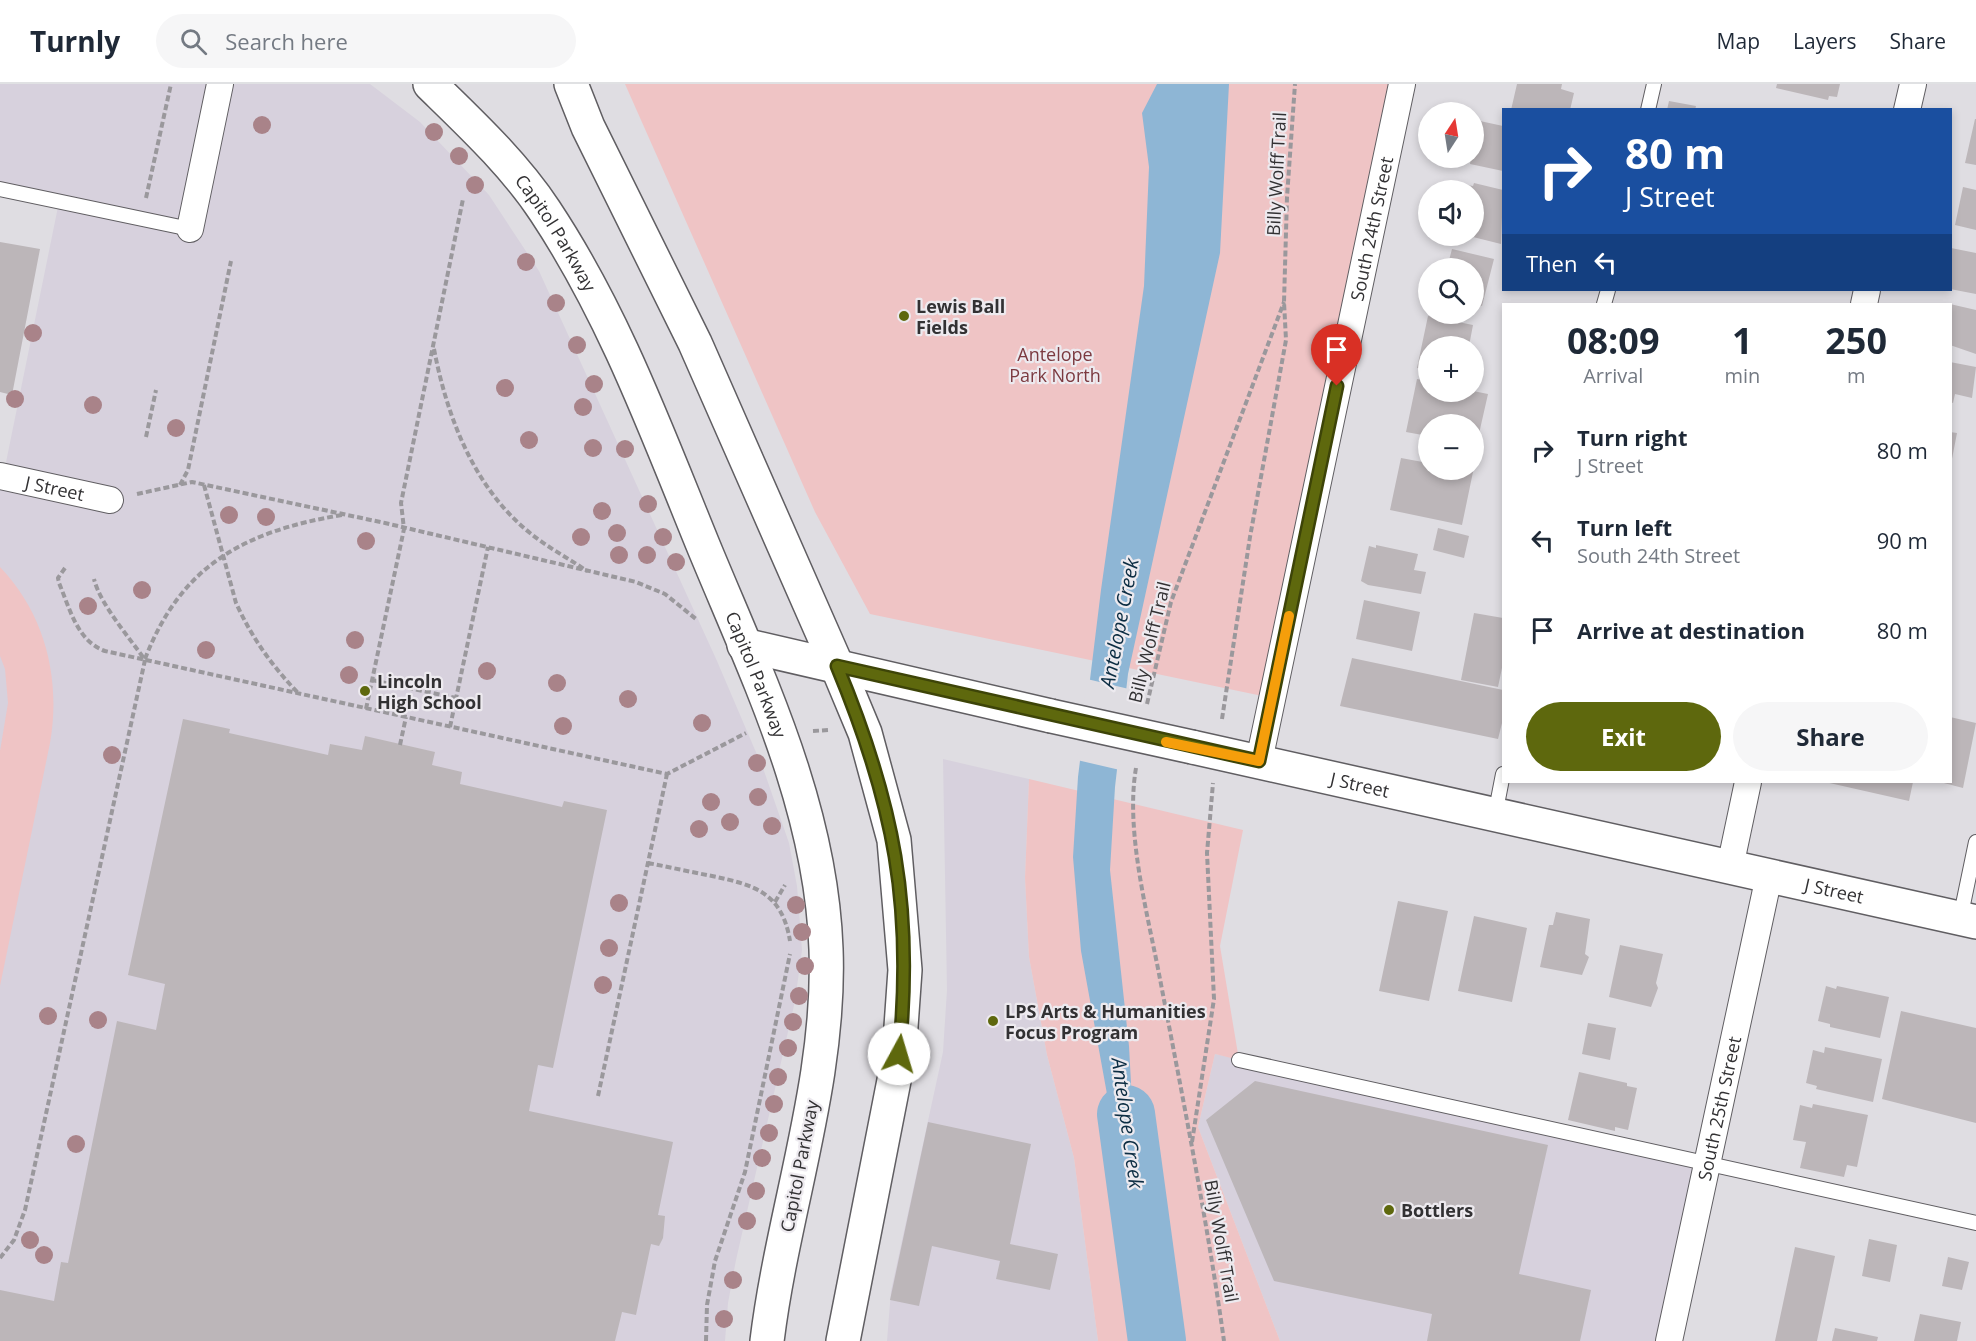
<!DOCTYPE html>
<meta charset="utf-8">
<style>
:root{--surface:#fff;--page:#f6f6f7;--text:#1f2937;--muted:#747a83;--line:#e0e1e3;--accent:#5e680d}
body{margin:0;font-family:"Open Sans",sans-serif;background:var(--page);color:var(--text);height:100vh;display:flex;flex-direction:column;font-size:22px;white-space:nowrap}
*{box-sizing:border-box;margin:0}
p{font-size:20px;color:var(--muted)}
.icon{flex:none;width:33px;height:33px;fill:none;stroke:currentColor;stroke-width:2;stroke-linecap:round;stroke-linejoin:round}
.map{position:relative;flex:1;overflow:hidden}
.details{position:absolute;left:1502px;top:219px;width:450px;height:480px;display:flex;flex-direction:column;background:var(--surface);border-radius:0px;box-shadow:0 3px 9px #0003}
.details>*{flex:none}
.hud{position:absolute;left:1502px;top:24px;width:450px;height:183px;border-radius:0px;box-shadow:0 3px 9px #0003;background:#1a4fa0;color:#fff;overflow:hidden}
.needle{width:39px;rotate:12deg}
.fabs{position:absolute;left:1418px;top:18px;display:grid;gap:12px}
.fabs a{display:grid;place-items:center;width:66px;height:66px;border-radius:50%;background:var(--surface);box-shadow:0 3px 9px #0003;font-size:30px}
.pin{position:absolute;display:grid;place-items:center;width:51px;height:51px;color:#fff;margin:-62px -26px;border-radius:50% 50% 50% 0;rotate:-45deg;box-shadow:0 0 6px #0007}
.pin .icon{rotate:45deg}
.me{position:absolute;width:66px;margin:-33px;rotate:6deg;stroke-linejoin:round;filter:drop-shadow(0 0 4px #0008)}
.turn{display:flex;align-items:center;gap:21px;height:126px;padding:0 24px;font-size:27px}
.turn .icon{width:78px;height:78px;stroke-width:2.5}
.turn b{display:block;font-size:42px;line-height:51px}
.then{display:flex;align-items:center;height:57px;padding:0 24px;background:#0003;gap:12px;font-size:22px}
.eta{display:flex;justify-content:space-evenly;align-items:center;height:102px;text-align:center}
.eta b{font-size:36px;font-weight:700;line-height:42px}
.action{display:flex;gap:12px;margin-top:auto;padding:12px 24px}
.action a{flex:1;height:69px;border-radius:36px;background:var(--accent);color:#fff;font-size:24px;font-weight:700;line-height:69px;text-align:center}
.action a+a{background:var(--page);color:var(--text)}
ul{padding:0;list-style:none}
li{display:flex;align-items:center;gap:18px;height:90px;padding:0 24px}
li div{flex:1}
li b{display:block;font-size:22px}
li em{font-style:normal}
header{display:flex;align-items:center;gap:36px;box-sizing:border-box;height:84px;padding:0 30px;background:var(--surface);border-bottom:2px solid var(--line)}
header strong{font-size:28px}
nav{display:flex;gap:33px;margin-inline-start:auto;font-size:21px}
.search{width:420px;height:54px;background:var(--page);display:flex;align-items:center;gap:15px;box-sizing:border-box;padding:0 21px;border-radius:33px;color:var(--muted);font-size:22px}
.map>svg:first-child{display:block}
</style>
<header>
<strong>Turnly</strong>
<div class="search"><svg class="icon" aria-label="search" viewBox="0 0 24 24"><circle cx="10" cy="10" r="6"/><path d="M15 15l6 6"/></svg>Search here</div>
<nav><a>Map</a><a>Layers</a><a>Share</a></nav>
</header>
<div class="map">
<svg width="1976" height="1257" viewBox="0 0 1976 1257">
<rect width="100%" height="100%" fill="#dfdde2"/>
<!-- built -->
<path fill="#d7d1dd" d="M0,0H370L420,38L489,111L539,187L717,577L764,687L789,759L797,802L802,866L795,917L736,1176L728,1219L725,1257H0V392L3,393L59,118L0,105Z
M943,675L1029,695L1025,794L1029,873L1047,971L1074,1074L1098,1257H887L891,1207L943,968L947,906Z
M1215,970L1707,1080L1669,1257H1280L1198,1043Z"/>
<!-- green -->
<path fill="#efc4c5" d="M625,0H1402L1272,614L870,530L815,428Z
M0,483C46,531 61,596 50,659L0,902V667L8,619L5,585L0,572Z
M1029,695L1243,746L1220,862L1239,976L1215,970L1198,1043L1280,1257H1098L1074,1074L1047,971L1029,873L1025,794Z"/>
<!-- water -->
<path fill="#8eb6d5" d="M1157,0H1229L1220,169L1128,590L1115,703L1110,786L1129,962L1137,1111L1109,1021L1081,867L1073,773L1078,693L1101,506L1144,202L1149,83L1142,29Z"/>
<!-- pier -->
<path fill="#dfdde2" d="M1087,595L1129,605L1120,686L1077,676Z"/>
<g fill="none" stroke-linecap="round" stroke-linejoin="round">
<!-- river -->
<path stroke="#8eb6d5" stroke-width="58" d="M1126,1030L1157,1257"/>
</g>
<!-- building -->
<path fill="#bcb6b9" d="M1517,0H1562L1561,5L1574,9L1570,26H1511Z
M1777,0H1840L1837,13L1829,12L1828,16L1776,4Z
M1669,17L1696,22L1695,26H1667Z
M1975,35H1976V81L1965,79Z
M1480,37L1503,42V87L1470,80L1473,53L1476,54Z
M1474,99L1503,106L1501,160L1473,153V106H1466L1467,101L1473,102Z
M1963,103L1976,106V146L1955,141Z
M0,158L40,165L12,311L0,308Z
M1951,164L1976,169V210L1950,205Z
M1452,165L1494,175L1482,222L1473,219V184H1447Z
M1950,220L1976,226V270L1950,261Z
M1428,232L1473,241L1469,262H1428V286L1417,284Z
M1950,278L1976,283L1972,314L1955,310L1953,319L1950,318Z
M1417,295L1428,297V308L1473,307L1488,310L1476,363L1473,362V340H1428V352L1406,348Z
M1950,348L1957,349L1951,380H1950Z
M1401,374L1428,379V386L1473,388L1462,441L1390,426Z
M1438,444L1469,452L1464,474L1433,466Z
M1376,461L1418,470L1414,486L1426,488L1421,510L1368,501L1361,497L1369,462L1376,464Z
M1364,516L1420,528L1412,567L1356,555Z
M1474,529L1503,534V579L1498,603L1461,596Z
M1352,574L1503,606V635L1498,655L1340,622Z
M1950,633L1976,639L1963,704L1940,698H1950Z
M183,635L230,645L229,649L328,671L330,660L362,666L365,652L435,668L432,681L462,688L460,700L562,723L564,717L607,726L553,984L538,981L529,1027L673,1058L658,1131L665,1132L663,1154L659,1162L651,1160L636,1231L622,1228L615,1257H0V1206L54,1217L61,1178L68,1179L117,937L156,946L165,900L128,891Z
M1825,698H1913L1909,717Z
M1398,817L1448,827L1429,917L1379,907Z
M1556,828L1590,835L1585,870L1589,873L1582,891L1540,883L1549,841H1553Z
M1474,832L1527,844L1512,918L1458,907Z
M1620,861L1663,870L1656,899L1658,904L1651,923L1609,913Z
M1826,902L1836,905L1837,902L1889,913L1880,954L1830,943V940L1818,937Z
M1901,927L1976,944V1039L1882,1015Z
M1588,939L1616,944L1610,976L1582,970Z
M1825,963L1882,975L1873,1018L1816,1005L1817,1002L1806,999L1813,966L1824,969Z
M1579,988L1627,999V1002L1637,1004L1628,1046L1615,1043V1047L1568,1036Z
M1255,997L1548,1061L1519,1190L1591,1206L1580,1257H1427L1432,1230L1274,1197L1206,1036Z
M1813,1020L1868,1031L1857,1083L1847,1081L1844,1093L1800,1084L1806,1058L1793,1056L1800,1021L1812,1024Z
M928,1038L1031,1060L1010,1160L1058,1170L1050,1206L996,1195L1000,1177L932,1162L919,1222L890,1216Z
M1869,1155L1897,1161L1890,1198L1862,1192Z
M1795,1163L1835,1172L1817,1257H1775Z
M1948,1173L1969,1178L1962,1206L1942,1202Z
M1920,1230L1961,1238L1957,1257H1914Z
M1835,1244L1878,1253L1877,1257H1832Z"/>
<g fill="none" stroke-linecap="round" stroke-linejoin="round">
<!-- lane casing -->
<g stroke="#605e62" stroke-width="16">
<path id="lane" d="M1648,26L1654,0
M0,105L190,145
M1604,220L1608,206
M1495,731L1503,690
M1960,835L1976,758
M1239,976L1976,1139"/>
</g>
<!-- street casing -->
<g stroke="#605e62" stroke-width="28">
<g id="street">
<path d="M1907,26L1913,0"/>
<path d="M190,145L220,0"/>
<path d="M1864,220L1867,206"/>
<path id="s1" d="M0,392L110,416"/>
<path id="s2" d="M1259,677L1402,0"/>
<path d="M1730,783L1748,698"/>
<path id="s3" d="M1669,1257L1769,792"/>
</g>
</g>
<!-- secondary casing -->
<g stroke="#605e62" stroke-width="36">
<g id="secondary">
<path id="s4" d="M430,0C470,39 514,80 545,127C614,231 656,346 703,461C757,592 821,721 826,865C831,998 783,1126 767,1257"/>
<path d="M571,0L588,43L695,259L837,582L865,649L894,756L905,886L899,971L843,1257"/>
<path d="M744,561L1051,632"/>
<path id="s5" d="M1192,663L1976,838"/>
</g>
</g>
<!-- path -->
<path stroke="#9a989c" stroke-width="4" stroke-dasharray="6 3" stroke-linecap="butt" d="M146,114L171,0
M434,265C447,333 474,404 530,449C547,463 568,474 587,487
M146,353L156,306
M180,401L188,386L231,177
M204,401L236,519C252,554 272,582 299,610
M137,410L192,398L385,439L636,498L665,510L696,535
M65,484L58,494L59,499C70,525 77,557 105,567L667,690L746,649
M145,575C181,481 245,447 342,431
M372,596L456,614
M1147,620L1171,518L1284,218
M366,625L404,445L401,419L463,115
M1222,635L1250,453L1286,256L1284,218L1287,113L1295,0
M450,643L488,463
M813,647L829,646
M400,661L406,633
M1136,684C1125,748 1148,831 1160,895C1183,1015 1207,1136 1224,1257
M648,779C669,783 691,788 712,792C754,801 782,808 790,857
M775,818L785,801
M598,1012L667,690
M1192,1058L1214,915L1207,769L1213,699
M0,1174L14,1156L25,1126L145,576C129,553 100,520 94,495
M706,1257L707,1221L715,1177L745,1088L790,870"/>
<!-- lane -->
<use href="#lane" stroke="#fff" stroke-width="14"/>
<!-- street -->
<use href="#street" stroke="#fff" stroke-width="26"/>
<!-- secondary -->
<use href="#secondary" stroke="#fff" stroke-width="33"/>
<!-- secondary-bridge casing -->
<g stroke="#605e62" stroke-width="36" stroke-linecap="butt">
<path id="secondary-bridge" d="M1051,632L1192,663"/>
</g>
<!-- secondary-bridge -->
<use href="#secondary-bridge" stroke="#fff" stroke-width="33"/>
</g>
<!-- trees -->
<g fill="#a98389">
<circle cx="262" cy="41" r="9"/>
<circle cx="434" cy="48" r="9"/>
<circle cx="459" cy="72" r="9"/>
<circle cx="475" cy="101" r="9"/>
<circle cx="526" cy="178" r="9"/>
<circle cx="556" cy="219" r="9"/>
<circle cx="33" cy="249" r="9"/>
<circle cx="577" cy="261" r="9"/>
<circle cx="594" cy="300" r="9"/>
<circle cx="505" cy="304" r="9"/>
<circle cx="15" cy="315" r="9"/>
<circle cx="93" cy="321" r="9"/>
<circle cx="583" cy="323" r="9"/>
<circle cx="176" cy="344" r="9"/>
<circle cx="529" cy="356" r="9"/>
<circle cx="593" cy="364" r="9"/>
<circle cx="625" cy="365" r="9"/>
<circle cx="648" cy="420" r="9"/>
<circle cx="602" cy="427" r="9"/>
<circle cx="229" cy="431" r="9"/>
<circle cx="266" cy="433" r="9"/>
<circle cx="617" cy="449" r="9"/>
<circle cx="581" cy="453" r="9"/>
<circle cx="663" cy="453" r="9"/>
<circle cx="366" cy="457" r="9"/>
<circle cx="619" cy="471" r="9"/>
<circle cx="647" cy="471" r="9"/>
<circle cx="676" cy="478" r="9"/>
<circle cx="142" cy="506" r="9"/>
<circle cx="88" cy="522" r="9"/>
<circle cx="355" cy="556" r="9"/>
<circle cx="206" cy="566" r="9"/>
<circle cx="487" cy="587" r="9"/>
<circle cx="349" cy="591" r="9"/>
<circle cx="557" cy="599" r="9"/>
<circle cx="628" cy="615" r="9"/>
<circle cx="702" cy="639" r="9"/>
<circle cx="563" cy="642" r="9"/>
<circle cx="112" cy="671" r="9"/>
<circle cx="757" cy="679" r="9"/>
<circle cx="758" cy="713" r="9"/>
<circle cx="711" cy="718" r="9"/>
<circle cx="730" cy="738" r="9"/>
<circle cx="772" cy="742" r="9"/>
<circle cx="699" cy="745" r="9"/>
<circle cx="619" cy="819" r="9"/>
<circle cx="796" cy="821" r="9"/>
<circle cx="802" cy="848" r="9"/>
<circle cx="609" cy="864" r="9"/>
<circle cx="805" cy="882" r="9"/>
<circle cx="603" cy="901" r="9"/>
<circle cx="799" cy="912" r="9"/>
<circle cx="48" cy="932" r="9"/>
<circle cx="98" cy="936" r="9"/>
<circle cx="793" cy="938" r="9"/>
<circle cx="788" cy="964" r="9"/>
<circle cx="778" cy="993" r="9"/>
<circle cx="774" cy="1020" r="9"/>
<circle cx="769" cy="1049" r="9"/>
<circle cx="76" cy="1060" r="9"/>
<circle cx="762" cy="1074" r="9"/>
<circle cx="756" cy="1107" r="9"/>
<circle cx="747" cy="1137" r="9"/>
<circle cx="30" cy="1156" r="9"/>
<circle cx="44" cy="1171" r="9"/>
<circle cx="733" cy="1196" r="9"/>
<circle cx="724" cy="1235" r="9"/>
</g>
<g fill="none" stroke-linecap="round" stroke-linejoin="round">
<!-- route casing -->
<g stroke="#3d4408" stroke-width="15">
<path id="route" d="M899,970C914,823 894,719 837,582L1259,677L1337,302"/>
</g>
<!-- route -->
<use href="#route" stroke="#5e680d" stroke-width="10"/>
<!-- slow -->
<path stroke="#f59e0b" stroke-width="10" d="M1166,658L1259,677L1289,532"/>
</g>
<!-- markers -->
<g fill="#5e680d" stroke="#edeaef" stroke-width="2">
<circle cx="904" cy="232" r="6"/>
<circle cx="365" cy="607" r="6"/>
<circle cx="993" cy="937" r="6"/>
<circle cx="1389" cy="1126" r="6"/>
</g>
<g text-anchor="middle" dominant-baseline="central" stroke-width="4.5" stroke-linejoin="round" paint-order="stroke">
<!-- street labels -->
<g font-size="18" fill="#323133" stroke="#edeaef">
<text transform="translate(1276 90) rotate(-87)">Billy Wolff Trail</text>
<text stroke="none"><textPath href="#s2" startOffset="544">South 24th Street</textPath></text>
<text stroke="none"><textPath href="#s4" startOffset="196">Capitol Parkway</textPath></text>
<text stroke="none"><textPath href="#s1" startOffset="56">J Street</textPath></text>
<text transform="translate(1149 558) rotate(-76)">Billy Wolff Trail</text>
<text stroke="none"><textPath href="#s4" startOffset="682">Capitol Parkway</textPath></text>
<text stroke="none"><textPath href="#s5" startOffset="172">J Street</textPath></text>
<text stroke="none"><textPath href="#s5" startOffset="658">J Street</textPath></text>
<text stroke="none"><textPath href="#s3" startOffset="238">South 25th Street</textPath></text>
<text transform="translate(799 1082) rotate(-79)">Capitol Parkway</text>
<text transform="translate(1222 1157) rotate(80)">Billy Wolff Trail</text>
</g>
<!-- poi labels -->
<g font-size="18" font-weight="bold" fill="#323133" stroke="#edeaef" text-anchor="start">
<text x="916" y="222">Lewis Ball<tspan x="916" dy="21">Fields</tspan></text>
<text x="377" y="597">Lincoln<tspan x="377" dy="21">High School</tspan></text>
<text x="1005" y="927">LPS Arts &amp; Humanities<tspan x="1005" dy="21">Focus Program</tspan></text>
<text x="1401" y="1126">Bottlers</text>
</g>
<!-- park labels -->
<g font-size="18" fill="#7c3a40" stroke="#edeaef">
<text x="1055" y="270">Antelope<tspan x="1055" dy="21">Park North</tspan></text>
</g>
<!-- water labels -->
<g font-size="20" font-style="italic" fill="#0c2d43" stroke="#edeaef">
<text transform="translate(1119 539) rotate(-79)">Antelope Creek</text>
<text transform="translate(1128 1039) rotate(82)">Antelope Creek</text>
</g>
</g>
</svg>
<div class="fabs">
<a><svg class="needle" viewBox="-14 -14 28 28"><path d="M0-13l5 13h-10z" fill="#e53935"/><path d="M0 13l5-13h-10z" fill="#747a83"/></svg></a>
<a><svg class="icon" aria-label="sound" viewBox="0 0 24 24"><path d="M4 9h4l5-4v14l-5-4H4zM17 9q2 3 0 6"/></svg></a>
<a><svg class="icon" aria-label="search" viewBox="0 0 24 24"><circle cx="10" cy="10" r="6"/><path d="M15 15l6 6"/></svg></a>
<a>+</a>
<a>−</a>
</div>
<div class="pin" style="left:1337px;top:302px;background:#d93025"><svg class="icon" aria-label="arrive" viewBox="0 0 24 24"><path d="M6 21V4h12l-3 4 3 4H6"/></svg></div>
<svg class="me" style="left:899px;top:970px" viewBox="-20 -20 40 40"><circle r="19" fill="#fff"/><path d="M0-13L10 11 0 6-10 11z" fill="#5e680d"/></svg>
<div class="hud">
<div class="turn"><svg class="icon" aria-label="right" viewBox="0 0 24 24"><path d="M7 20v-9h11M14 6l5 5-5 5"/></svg><div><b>80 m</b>J Street</div></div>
<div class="then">Then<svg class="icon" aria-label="left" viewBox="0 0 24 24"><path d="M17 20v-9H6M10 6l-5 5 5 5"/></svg></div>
</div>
<section class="details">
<div class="eta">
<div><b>08:09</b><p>Arrival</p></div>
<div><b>1</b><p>min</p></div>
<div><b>250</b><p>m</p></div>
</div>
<ul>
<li><svg class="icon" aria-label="right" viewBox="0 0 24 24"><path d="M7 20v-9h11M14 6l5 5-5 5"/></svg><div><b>Turn right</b><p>J Street</p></div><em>80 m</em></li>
<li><svg class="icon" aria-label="left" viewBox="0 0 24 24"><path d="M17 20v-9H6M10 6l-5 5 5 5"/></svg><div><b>Turn left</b><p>South 24th Street</p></div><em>90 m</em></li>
<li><svg class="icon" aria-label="arrive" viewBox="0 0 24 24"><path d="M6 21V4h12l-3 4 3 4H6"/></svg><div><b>Arrive at destination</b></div><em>80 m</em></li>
</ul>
<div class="action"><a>Exit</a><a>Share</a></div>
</section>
</div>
